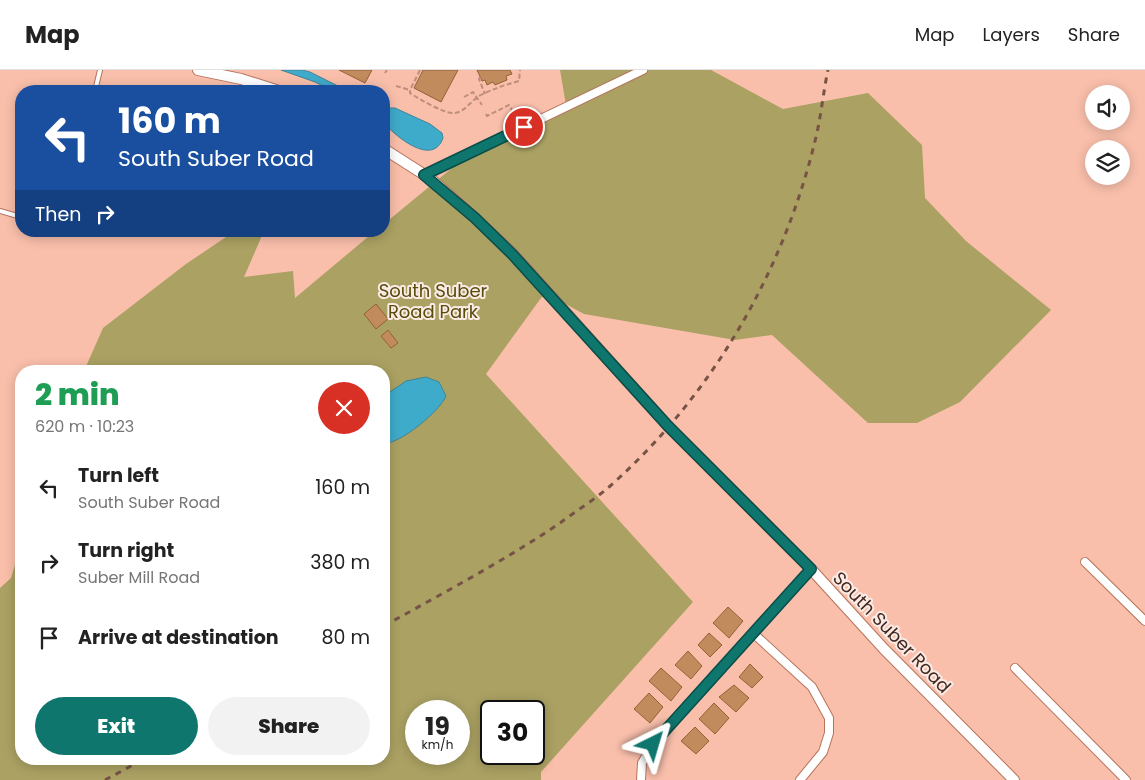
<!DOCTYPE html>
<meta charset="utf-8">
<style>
:root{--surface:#fff;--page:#f2f2f2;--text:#222;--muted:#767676;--line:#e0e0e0;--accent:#0f766e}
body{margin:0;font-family:Poppins,sans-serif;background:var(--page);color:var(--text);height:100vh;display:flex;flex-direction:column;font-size:19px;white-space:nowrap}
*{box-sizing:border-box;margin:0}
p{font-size:16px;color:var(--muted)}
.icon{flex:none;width:28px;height:28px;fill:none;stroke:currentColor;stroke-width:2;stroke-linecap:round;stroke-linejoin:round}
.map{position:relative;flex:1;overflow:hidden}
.drawer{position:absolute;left:15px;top:295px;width:375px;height:400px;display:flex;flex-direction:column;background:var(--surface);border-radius:20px;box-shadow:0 2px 12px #0003}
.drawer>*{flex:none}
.banner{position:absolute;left:15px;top:15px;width:375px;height:152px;border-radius:20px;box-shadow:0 2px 12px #0003;background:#1a4fa0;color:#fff;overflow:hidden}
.buttons{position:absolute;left:1085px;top:15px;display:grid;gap:10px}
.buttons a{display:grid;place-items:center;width:45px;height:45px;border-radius:50%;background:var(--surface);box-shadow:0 2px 12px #0003;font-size:25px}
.speed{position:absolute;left:405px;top:630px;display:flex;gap:10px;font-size:25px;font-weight:700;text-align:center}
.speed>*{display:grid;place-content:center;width:65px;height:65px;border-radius:50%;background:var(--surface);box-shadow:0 2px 12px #0003;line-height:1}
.speed small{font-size:12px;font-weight:400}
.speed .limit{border:2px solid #111;border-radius:8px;background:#fff;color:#111}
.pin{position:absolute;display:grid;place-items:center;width:42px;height:42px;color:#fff;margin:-21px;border:2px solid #fff;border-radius:50%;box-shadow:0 1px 5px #0007}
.me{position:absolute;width:55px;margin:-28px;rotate:40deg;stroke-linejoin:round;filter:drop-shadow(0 0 4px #0008)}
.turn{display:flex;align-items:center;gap:18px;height:105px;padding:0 20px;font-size:22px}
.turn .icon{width:65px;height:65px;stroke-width:2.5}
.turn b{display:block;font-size:35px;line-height:42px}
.then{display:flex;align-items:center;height:48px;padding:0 20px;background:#0003;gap:10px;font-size:19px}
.round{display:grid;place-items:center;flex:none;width:52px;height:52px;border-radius:26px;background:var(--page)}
.head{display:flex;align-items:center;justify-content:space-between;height:85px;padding:0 20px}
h1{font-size:30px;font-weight:800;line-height:38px;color:#1e9e55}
.cta{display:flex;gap:10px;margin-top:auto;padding:10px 20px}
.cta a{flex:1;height:58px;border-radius:30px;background:var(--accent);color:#fff;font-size:20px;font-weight:800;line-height:58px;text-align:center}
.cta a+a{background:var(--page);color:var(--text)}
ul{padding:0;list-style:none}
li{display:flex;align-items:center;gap:15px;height:75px;padding:0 20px}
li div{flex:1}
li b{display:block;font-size:19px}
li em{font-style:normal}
header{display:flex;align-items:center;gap:30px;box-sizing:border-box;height:70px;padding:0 25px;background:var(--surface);border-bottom:1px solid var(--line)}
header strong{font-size:24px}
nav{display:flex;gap:28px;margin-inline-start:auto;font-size:18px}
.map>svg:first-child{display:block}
</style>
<header>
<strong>Map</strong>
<nav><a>Map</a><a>Layers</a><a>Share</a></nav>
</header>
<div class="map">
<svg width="1145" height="710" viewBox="0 0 1145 710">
<rect width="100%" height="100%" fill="#f9bfab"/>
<!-- green -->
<path fill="#aba163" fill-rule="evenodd" d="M560,0H711L783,39L868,23L922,75L925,128L966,171L1051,240L960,332L917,353H868L772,265L735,270L584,244L547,224L541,228L486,304L693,532L541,702V710H0V518L11,508L21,475V689H384V301H84L103,258L186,194L235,161H264L244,207L293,201L295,228L375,161H384V154L458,93L567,41ZM416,641H459V684H416ZM491,641H534V684H491Z"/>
<!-- water -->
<path fill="#3fabca" stroke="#408496" d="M281,0H302L310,2L348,21H333L315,12Z
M389,38H395L430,54L442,63L443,68C433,97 396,67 384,53V41Z
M426,307L439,312L446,326C440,341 399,375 384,373V326L406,311Z"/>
<!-- building -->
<path fill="#c18b5d" stroke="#946134" d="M339,0H372L365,13Z
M423,0H458L441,32L414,18Z
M477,0H510L512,4L506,6L507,10L495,15L493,12L487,15L485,10L482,11Z
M376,234L388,249L376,259L364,244Z
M388,260L398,273L391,278L381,266Z
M728,537L743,551L729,568L713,553Z
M709,563L722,575L710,587L698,575Z
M688,581L702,596L691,609L675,595Z
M750,594L763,607L752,618L739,607Z
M661,598L682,617L671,631L649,611Z
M734,615L749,628L736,642L719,627Z
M649,623L663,637L650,653L634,639Z
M714,633L729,648L715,664L699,649Z
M695,657L709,671L696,684L681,671Z"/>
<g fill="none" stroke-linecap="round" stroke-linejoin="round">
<!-- service casing -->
<g stroke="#b5735c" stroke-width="6">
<path id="service" d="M95,21L100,0
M0,141L21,147"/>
</g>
<!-- minor casing -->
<g stroke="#b5735c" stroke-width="10">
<path id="minor" d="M424,105L643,0
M1085,492L1145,551
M753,563L812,617L829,648V663L823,682L800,710
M1015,598L1126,710
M641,710L642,693L653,674L811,499"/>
</g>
<!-- tertiary casing -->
<g stroke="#b5735c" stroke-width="12">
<path id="tertiary" d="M198,0L241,9L279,21
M384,79L431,109L475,148L512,183L668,356L811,499L884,579L1014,710"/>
</g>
<!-- path -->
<path stroke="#be8e7d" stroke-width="2" stroke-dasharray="5 2.5" stroke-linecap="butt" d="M420,0L410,20V23C419,29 443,43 453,43C464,43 470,32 479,26C492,19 505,15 519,11L520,0
M385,3L387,0
M480,7L479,9L485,24
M396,16L410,20
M464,27L473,22L482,35
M486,44L487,46L509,35L517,49"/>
<!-- service -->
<use href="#service" stroke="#fff" stroke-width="4"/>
<!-- minor -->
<use href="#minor" stroke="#fff" stroke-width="8"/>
<!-- tertiary -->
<use href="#tertiary" stroke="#fff" stroke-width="10"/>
<!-- rail -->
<path stroke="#775346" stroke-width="3" stroke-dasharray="6 6" stroke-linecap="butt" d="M384,556C443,523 504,491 560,453C576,441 594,430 609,417C711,327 783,203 815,71C821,48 823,23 828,0
M105,710L144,689"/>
</g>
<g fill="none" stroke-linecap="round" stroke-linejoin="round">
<!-- route casing -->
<g stroke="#0a4d48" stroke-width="12">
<path id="route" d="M524,57L424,105L475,148L512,184L668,356L811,499L653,674"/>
</g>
<!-- route -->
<use href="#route" stroke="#0f766e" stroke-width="9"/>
</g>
<g text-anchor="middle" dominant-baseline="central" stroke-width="4" stroke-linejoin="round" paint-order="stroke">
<!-- park labels -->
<g font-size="18" fill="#574d0b" stroke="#fbebe6">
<text x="433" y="220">South Suber<tspan x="433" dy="21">Road Park</tspan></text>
</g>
<!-- street labels -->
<g font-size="18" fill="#44281e" stroke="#fbebe6">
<text transform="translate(892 562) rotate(46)">South Suber Road</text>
</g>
</g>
</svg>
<div class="buttons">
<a><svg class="icon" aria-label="sound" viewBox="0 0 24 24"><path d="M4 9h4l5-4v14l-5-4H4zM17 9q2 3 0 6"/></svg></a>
<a><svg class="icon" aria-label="layers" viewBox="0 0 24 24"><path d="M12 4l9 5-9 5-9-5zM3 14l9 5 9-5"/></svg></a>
</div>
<div class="speed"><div>19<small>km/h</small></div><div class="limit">30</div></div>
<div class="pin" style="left:524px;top:57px;background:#d93025"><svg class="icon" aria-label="arrive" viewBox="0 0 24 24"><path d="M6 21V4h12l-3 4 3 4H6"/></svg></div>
<svg class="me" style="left:653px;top:674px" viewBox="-20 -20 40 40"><path d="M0-17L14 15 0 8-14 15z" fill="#0f766e" stroke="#fff" stroke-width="4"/></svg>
<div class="banner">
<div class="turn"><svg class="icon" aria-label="left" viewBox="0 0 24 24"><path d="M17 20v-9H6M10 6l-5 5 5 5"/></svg><div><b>160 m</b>South Suber Road</div></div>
<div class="then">Then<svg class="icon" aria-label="right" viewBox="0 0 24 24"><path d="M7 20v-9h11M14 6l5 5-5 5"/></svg></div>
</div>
<section class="drawer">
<div class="head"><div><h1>2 min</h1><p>620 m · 10:23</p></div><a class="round" style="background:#d93025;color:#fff"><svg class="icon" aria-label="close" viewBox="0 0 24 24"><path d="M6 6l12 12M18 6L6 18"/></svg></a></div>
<ul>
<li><svg class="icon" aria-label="left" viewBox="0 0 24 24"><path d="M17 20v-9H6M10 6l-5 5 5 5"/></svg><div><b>Turn left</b><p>South Suber Road</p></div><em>160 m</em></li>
<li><svg class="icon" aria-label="right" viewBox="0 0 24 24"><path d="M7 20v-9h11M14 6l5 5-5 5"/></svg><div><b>Turn right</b><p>Suber Mill Road</p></div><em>380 m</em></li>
<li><svg class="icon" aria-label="arrive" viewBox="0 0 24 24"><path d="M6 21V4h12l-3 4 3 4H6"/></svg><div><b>Arrive at destination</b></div><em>80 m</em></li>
</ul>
<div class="cta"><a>Exit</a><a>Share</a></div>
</section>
</div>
